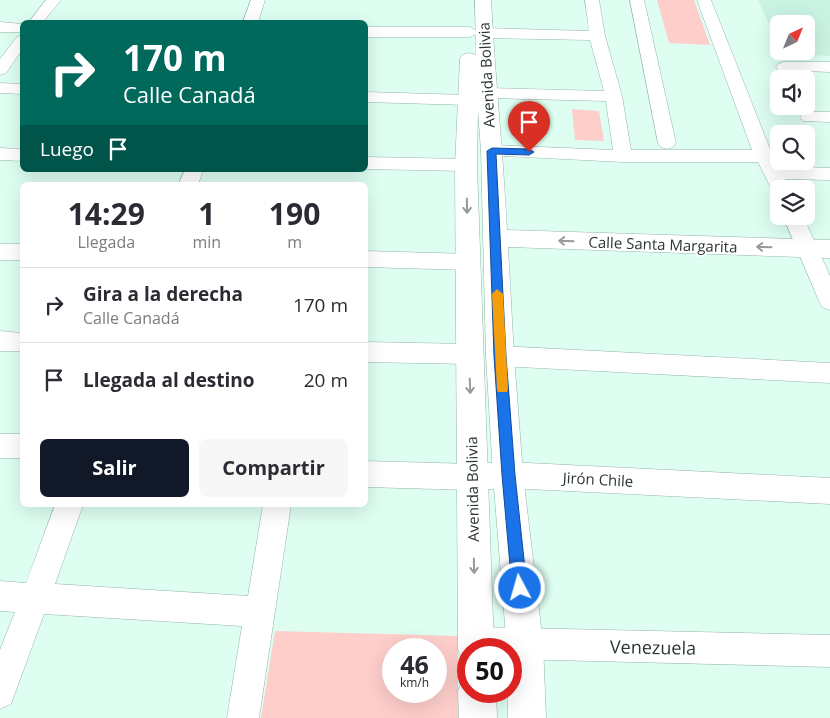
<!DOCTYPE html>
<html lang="es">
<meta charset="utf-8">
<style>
:root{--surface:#fff;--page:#f7f7f7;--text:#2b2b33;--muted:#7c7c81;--line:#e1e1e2;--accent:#111827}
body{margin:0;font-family:"Open Sans",sans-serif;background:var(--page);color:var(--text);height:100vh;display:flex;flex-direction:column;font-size:19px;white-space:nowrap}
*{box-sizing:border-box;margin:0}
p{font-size:16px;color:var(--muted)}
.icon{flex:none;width:28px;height:28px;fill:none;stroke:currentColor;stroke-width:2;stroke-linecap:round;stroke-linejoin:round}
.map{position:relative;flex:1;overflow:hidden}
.drawer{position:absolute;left:20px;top:182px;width:348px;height:325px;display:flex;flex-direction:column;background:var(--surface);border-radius:8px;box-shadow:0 5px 20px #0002}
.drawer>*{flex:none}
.banner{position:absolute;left:20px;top:20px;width:348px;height:152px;border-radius:8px;box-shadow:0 5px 20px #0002;background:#00695c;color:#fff;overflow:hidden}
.needle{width:32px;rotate:43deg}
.tools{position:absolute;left:770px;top:15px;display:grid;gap:10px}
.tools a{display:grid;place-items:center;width:45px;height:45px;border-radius:8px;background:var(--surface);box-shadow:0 5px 20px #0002;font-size:25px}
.speed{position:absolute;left:382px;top:638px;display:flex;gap:10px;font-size:25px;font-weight:700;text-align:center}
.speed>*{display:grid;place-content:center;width:65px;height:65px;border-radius:50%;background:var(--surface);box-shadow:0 5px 20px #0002;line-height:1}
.speed small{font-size:12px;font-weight:400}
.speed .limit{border:8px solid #d22;background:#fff;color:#111}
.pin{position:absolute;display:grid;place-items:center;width:42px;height:42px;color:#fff;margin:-51px -21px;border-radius:50% 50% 50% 0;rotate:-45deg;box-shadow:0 0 5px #0007}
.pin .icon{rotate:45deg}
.me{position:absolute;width:55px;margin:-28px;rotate:354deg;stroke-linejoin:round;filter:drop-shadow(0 0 4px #0008)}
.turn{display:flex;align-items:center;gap:18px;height:105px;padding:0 20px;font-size:22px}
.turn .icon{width:65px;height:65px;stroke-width:2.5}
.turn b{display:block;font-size:35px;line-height:42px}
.then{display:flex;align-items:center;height:48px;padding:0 20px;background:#0003;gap:10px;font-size:19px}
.eta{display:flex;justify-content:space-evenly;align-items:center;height:85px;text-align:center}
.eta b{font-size:30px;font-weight:700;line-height:35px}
.action{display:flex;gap:10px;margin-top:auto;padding:10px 20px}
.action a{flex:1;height:58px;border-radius:8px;background:var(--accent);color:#fff;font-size:20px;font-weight:700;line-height:58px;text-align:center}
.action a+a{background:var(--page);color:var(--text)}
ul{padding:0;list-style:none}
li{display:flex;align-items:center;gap:15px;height:75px;padding:0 20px;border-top:1px solid var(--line)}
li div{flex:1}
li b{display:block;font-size:19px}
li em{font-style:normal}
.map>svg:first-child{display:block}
</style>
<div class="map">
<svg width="830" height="718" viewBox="0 0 830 718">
<rect width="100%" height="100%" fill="#ddfef1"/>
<!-- built -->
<path fill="#caf3e3" d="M758,0H830V56L782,54L781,51H806V24H779V46Z"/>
<!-- green -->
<path fill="#fececb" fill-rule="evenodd" d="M657,0H694L710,45L669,43Z
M572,109L599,111L604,141L575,140Z
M275,631L458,636V718H261ZM394,649H436V691H394Z"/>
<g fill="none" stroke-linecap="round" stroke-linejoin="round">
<!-- minor casing -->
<g stroke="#95b4a7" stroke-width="1">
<path id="minor" d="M46,0H61L43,22H29Z
M251,0H265L258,22H243Z
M585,0H599L605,36L622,96L631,150H752L697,0H711L770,149L779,166L830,168V180L785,179L791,189H779V195L774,194L758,162H623L485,155L483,151L485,147L492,145L613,150L606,101L486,98L480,97L478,93L480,89L486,88L604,91L590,40L483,38L476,34L470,37H365V27H470L477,31L483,28L589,31Z
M630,0H644L676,143L673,147L667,149L661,147L658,143Z
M0,22L22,24V32H0Z
M22,35V50L6,73L0,75V59L17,37Z
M784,62H830V72L778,70L776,67L778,64Z
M0,83L22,84V94L0,93Z
M365,92L467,95L473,96L476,100L473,104L467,105L365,102Z
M809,112H830V122L803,121L800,117L803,113Z
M0,148L22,149V161L0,160Z
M365,157L466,159L473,161L475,165L473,169L466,171L365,169Z
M185,170H203L198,185H178Z
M783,216H803L830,276V310L822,307L819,301Z
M0,244H22V260H0Z
M365,251L469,254L477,256L480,262L477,268L469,270L365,267Z
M0,331L22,333V351H0Z
M365,342L469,344L477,347L481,354L477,361L469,364L365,362Z
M500,346L830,363V383L500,366L492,363L488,356L492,349Z
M0,434H22V458H0Z
M365,461L472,464L508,462L830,478V504L508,488L472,490L365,487Z
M55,505H83L55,584L248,596L263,505H291L259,718H227L242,626L44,614L11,704L0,709V650L15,612L0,611V581L26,583Z
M475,627L830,635V667L511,659V649H469V656L464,654L459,643L464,632Z"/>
</g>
<!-- secondary casing -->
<g stroke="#95b4a7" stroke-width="1">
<path id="secondary" d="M475,0H491C495,77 503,153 507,230L830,240V258L508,247L514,356L523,475L543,644L546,718H508V691H511V649H507L493,475L486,356L481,151L478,109L477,165L494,649H469V664L463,662L458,649L455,165L460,59L462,55L469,53L476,55Z
M469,676V691H496L497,718H459L458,691L464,678Z"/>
</g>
<!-- minor -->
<use href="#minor" fill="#fff" fill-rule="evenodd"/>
<!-- secondary -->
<use href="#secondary" fill="#fff" fill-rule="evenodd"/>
</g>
<!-- one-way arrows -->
<defs><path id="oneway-shaft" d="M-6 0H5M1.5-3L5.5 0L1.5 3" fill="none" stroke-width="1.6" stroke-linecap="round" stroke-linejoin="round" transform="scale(1.25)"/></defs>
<g stroke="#959b99">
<use href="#oneway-shaft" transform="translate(467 206) rotate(89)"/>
<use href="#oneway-shaft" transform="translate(566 241) rotate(-178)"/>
<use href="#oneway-shaft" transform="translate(764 247) rotate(-178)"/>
<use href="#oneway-shaft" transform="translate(470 386) rotate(88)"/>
<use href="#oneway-shaft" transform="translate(474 566) rotate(89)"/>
</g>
<!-- route -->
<path fill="#1a73e8" stroke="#114b97" d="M492,148L529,149L534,152L529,155L496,154L506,356L515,475L527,588L525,593L520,595L514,593L512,588L502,475L494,356L487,151Z"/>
<!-- slow -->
<path fill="#f59e0b" d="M497,289L503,294L508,389L507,392H498L497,389L492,294Z"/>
<g text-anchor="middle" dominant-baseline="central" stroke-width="4" stroke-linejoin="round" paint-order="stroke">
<!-- street labels -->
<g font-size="15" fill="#2b3733" stroke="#fff">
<text transform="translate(486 75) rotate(-93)">Avenida Bolivia</text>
<text transform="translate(663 244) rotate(2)">Calle Santa Margarita</text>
<text transform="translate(598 479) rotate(3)">Jirón Chile</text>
<text transform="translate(472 489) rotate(-91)">Avenida Bolivia</text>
</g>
<!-- near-street labels -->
<g font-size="18" fill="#2b3733" stroke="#fff">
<text transform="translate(653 647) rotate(1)">Venezuela</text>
</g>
</g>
</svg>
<div class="tools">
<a><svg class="needle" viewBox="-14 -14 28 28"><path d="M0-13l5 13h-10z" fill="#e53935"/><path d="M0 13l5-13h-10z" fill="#7c7c81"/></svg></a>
<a><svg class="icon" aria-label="sound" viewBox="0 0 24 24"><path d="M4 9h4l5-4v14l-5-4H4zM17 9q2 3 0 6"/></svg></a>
<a><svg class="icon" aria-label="search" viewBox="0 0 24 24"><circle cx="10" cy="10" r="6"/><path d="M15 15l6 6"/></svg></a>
<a><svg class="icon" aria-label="layers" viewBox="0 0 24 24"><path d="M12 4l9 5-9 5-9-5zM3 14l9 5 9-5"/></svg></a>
</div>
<div class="speed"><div>46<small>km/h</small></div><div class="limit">50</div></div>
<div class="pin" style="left:529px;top:152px;background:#d93025"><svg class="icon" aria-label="arrive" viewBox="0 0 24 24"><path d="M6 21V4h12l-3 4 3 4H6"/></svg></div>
<svg class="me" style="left:520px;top:588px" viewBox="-20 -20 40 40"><circle r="17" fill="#1a73e8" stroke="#fff" stroke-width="3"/><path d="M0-11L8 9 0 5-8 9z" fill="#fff"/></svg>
<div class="banner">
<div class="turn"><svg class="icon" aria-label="right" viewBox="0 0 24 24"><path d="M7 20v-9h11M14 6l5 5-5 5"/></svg><div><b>170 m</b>Calle Canadá</div></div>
<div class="then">Luego<svg class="icon" aria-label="arrive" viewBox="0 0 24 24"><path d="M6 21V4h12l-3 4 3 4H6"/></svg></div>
</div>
<section class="drawer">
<div class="eta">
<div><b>14:29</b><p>Llegada</p></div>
<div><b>1</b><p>min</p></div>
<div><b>190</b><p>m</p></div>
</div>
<ul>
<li><svg class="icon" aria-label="right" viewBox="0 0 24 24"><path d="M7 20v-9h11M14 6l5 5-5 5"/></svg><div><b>Gira a la derecha</b><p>Calle Canadá</p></div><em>170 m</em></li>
<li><svg class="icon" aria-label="arrive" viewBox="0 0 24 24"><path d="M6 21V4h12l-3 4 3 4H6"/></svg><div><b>Llegada al destino</b></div><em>20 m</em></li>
</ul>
<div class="action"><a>Salir</a><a>Compartir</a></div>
</section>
</div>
